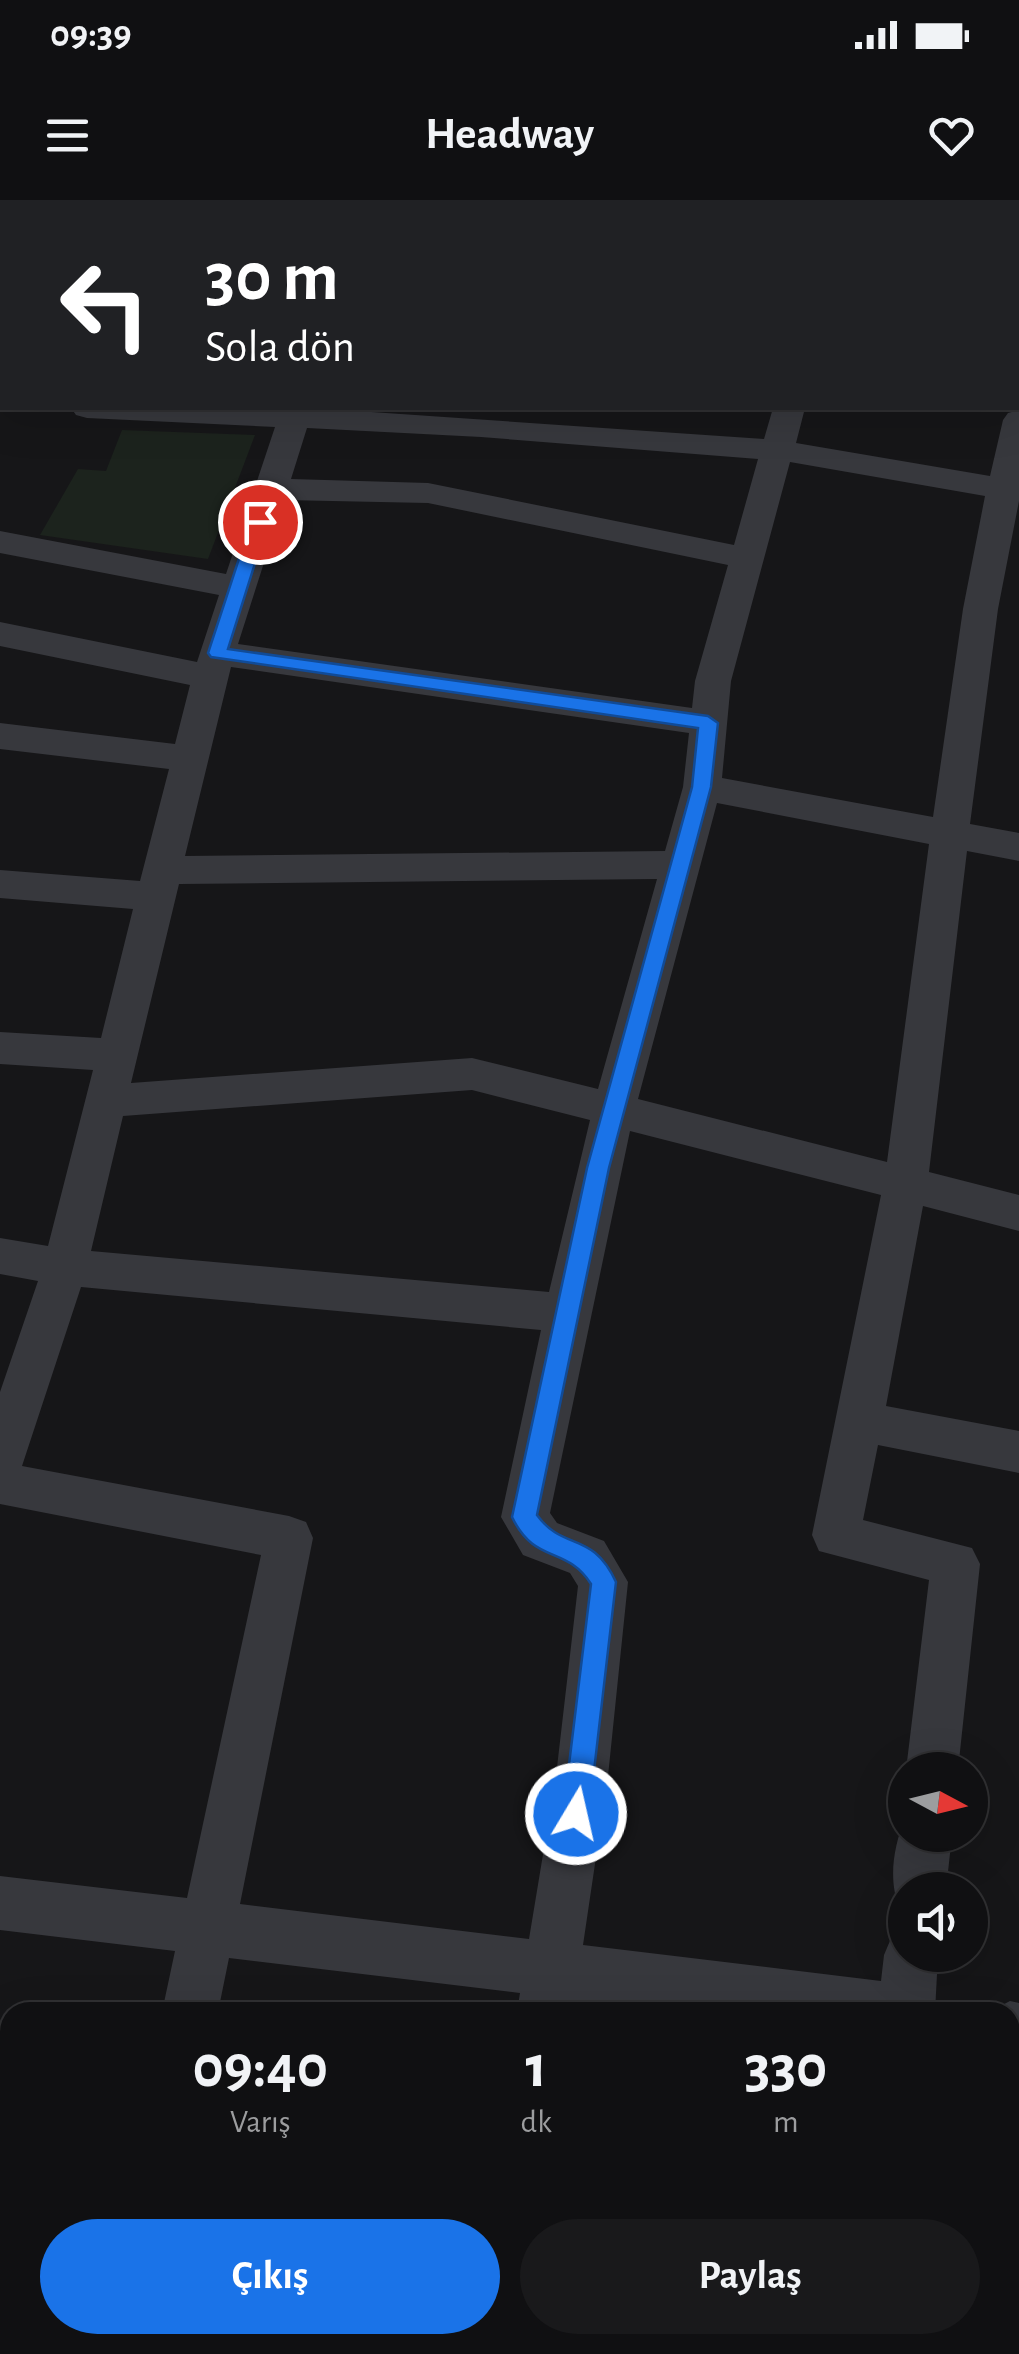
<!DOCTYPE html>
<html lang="tr">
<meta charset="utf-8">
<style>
:root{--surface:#101012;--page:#19191b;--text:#f1f3f6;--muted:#9c9d9f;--line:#303032;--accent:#1a73e8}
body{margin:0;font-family:"Alegreya Sans",sans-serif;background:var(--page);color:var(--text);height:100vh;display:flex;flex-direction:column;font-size:38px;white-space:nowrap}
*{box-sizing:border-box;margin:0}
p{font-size:32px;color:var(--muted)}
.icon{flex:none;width:55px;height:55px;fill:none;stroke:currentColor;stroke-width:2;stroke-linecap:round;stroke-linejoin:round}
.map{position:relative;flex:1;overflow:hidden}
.side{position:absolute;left:0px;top:1802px;width:1020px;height:352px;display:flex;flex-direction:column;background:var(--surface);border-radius:30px 30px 0 0;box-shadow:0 10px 40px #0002,0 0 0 2px var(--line)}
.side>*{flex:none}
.banner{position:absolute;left:0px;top:0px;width:1020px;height:210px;box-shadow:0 10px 40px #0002,0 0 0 2px var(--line);background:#202124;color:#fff;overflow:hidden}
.needle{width:65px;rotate:97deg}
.controls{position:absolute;left:888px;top:1552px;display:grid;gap:20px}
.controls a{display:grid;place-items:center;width:100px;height:100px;border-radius:50%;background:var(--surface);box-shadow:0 10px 40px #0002,0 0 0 2px var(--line);font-size:50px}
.pin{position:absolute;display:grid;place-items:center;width:85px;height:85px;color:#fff;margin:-42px;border:5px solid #fff;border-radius:50%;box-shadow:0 2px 10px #0007}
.me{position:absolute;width:110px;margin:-55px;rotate:9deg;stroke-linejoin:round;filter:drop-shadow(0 0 8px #0008)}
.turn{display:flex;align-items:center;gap:35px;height:210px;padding:0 40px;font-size:45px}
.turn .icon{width:130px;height:130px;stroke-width:2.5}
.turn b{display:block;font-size:70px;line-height:85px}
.eta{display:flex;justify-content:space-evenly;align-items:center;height:170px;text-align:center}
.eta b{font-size:60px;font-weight:700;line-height:70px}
.action{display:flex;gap:20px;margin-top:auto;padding:20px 40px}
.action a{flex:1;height:115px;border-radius:60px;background:var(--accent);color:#fff;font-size:40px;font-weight:700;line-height:115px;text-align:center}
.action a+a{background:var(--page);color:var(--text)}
.status{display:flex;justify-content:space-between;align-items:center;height:70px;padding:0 50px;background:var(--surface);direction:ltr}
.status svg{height:28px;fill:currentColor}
header{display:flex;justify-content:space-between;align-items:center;height:130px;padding:0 40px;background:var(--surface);font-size:45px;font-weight:700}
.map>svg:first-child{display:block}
</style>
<div class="status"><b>09:39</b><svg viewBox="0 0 49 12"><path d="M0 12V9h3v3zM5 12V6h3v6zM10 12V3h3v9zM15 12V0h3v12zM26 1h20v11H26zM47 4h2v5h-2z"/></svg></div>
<header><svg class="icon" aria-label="menu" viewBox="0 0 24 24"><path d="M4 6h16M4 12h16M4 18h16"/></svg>Headway<svg class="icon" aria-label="heart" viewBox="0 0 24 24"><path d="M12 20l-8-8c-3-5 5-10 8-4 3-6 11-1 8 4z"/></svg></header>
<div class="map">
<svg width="1019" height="2154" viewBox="0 0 1019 2154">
<rect width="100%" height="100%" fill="#161618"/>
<!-- green -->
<path fill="#1c231d" d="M122,230L255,235L208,359L40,335L78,269L106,271Z"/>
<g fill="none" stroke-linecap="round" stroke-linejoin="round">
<!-- minor -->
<path fill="#37383d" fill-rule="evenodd" d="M889,0H933L935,2H891Z
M1018,9H1019V27H1018Z
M0,38H2V56H0Z
M0,192L2,208L13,209L0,212Z
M71,208H313L764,239L773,208H805L796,243L990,276L1003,220L1008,213L1019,210V301L998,409L970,624L1019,633V661L967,651L929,972L1019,995V1031L923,1006L886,1206L1019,1231V1273L878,1245L863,1320L972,1348L980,1364L958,1570H906L929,1380L819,1351L812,1335L881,995L630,931L550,1313L557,1323L604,1341L628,1382L608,1576L583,1745L881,1781L884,1755L892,1736L905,1730V1755H938L935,1812H681L575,1800L573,1812H517L520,1793L229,1758L218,1812H162L175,1751L0,1730V1676L187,1698L261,1355L0,1304V1192L38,1081L0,1074V1038L48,1046L93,870L0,864V832L101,838L133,709L0,698V670L140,681L169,569L0,549V523L175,544L190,485L0,446V422L197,462L219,395L0,353V331L226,374L275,227L87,218L76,215ZM307,228L481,237L758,259L734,345L428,283L291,279ZM790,262L985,296L963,409L933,617L722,578L731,481ZM284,300L428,303L728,365L695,481L692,508L238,444ZM231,467L689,533L683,587L665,651L185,656ZM717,603L929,644L887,962L638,899ZM657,679L598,889L472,858L131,883L179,684ZM472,890L590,920L549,1092L91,1051L123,916ZM81,1087L541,1130L501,1317L523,1355L570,1373L578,1386L556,1576L529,1739L240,1704L313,1338L306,1322L289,1316L22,1266Z
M905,1619V1635H952L946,1690H905V1711L900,1709C888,1682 893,1647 905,1619Z
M1010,1801L1019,1803V1859L1010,1857V1812H989Z
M90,2145H150L148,2154H88Z
M479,2145H539L538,2154H478Z
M835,2145H895L894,2154H834Z"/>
</g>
<!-- route -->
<path fill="#1a73e8" stroke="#114b97" stroke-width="2.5" d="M260,317L268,322L228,449L708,516L718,523L711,587L609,968L537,1315C564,1352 592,1330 616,1382L589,1614L585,1624L576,1628L567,1624L563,1614L591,1384C566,1345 535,1365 512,1317L587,968L692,587L698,528L211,457L208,453L251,322Z"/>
</svg>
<div class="controls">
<a><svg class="needle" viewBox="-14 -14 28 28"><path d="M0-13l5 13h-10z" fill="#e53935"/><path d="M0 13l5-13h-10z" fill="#9c9d9f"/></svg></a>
<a><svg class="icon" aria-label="sound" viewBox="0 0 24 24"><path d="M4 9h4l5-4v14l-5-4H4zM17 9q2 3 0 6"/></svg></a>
</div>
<div class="pin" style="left:260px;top:322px;background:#d93025"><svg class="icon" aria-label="arrive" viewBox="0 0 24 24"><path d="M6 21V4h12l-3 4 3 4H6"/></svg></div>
<svg class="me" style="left:576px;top:1614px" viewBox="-20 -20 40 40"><circle r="17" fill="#1a73e8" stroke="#fff" stroke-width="3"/><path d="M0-11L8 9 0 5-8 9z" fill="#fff"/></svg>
<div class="banner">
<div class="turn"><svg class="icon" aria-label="left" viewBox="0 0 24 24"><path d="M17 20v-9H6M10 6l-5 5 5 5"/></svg><div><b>30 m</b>Sola dön</div></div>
</div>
<section class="side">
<div class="eta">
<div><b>09:40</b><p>Varış</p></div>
<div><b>1</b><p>dk</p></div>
<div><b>330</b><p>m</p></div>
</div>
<div class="action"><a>Çıkış</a><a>Paylaş</a></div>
</section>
</div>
